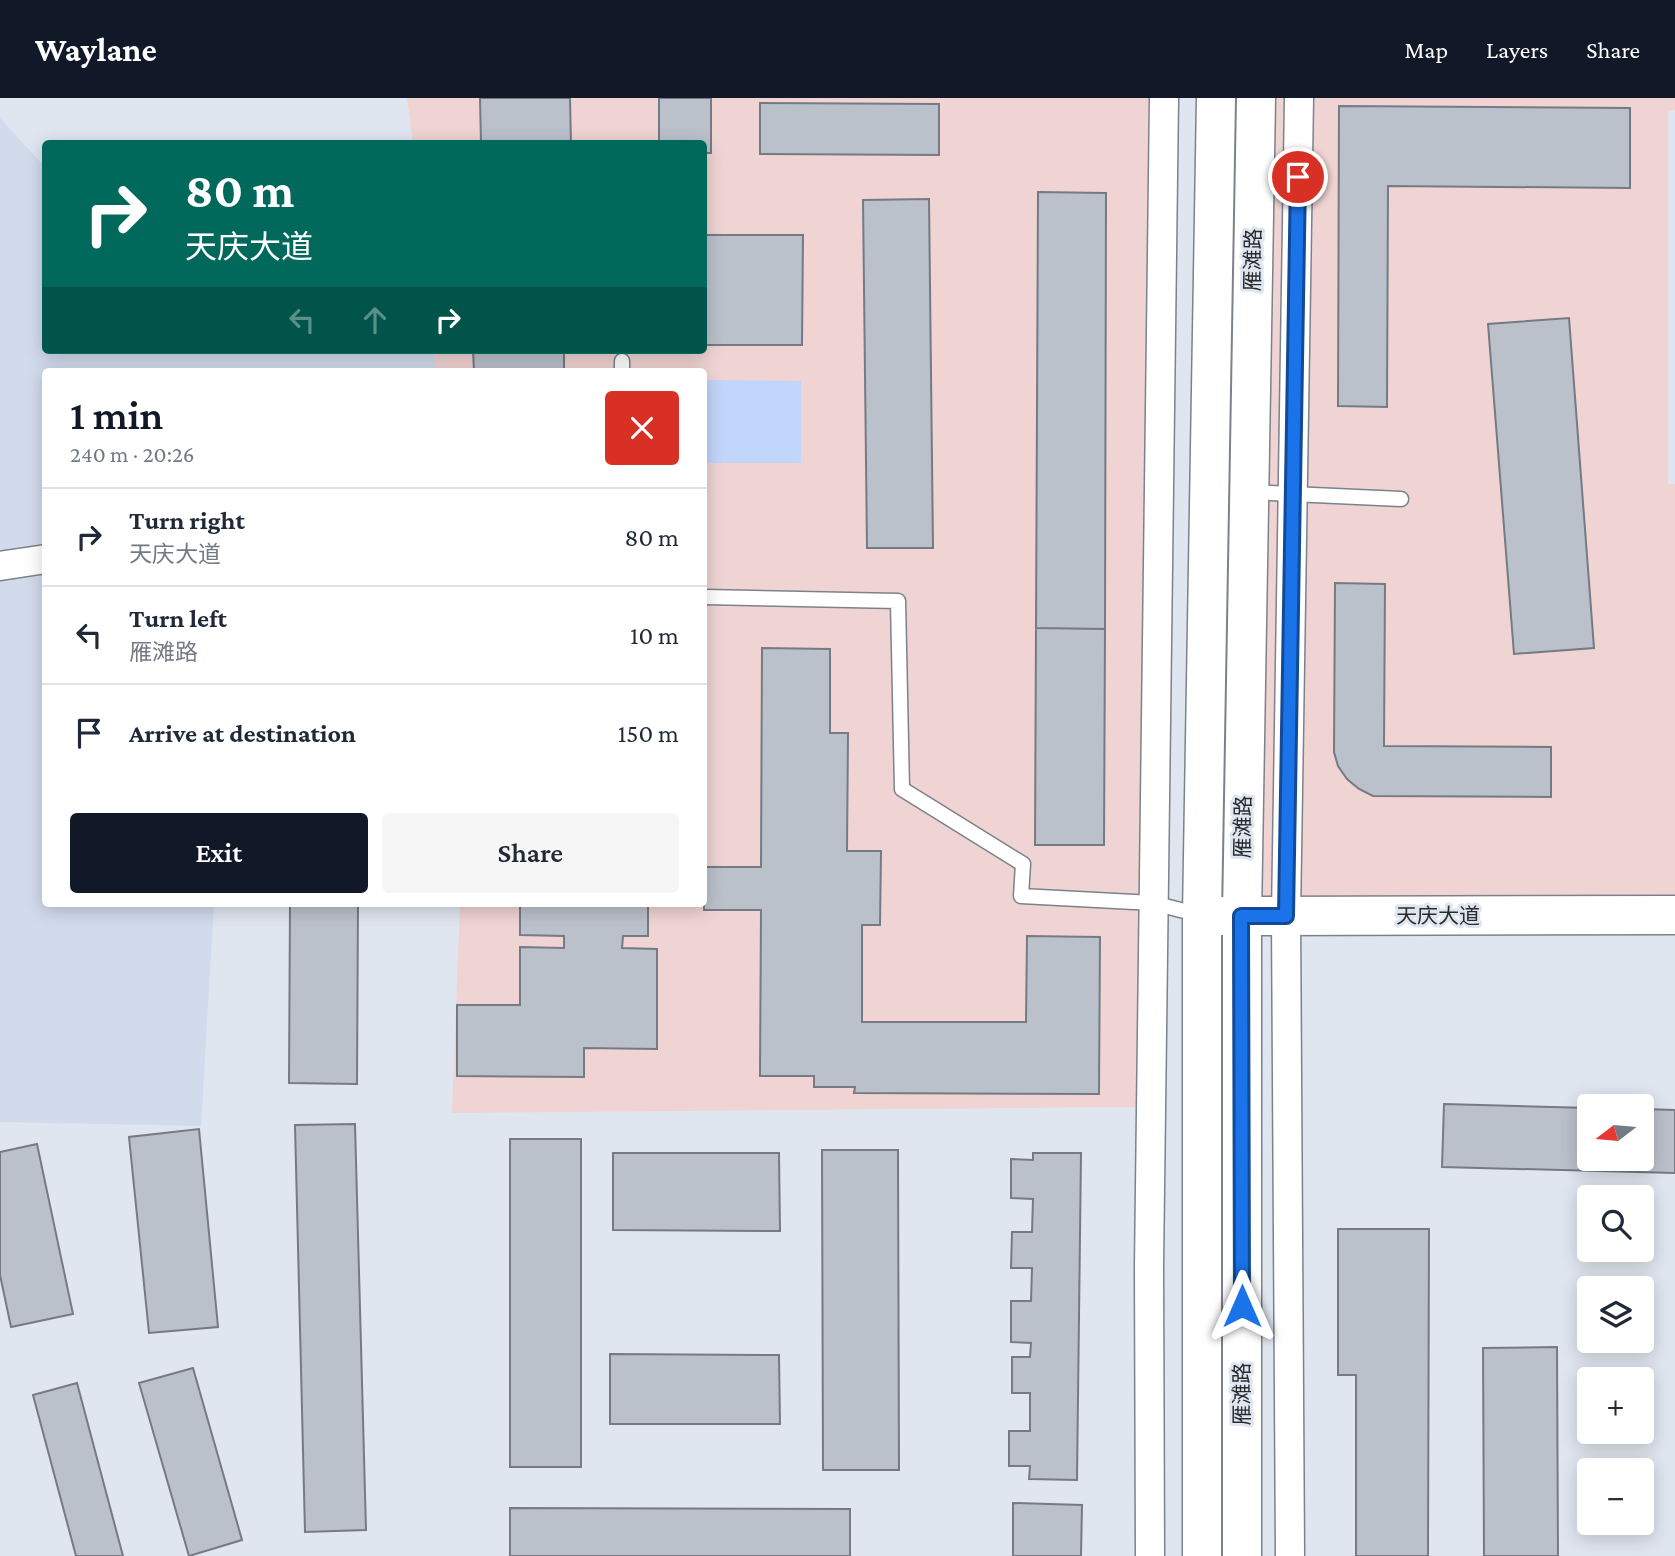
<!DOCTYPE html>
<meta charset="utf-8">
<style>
:root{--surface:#fff;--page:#f6f6f7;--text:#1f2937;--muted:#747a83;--line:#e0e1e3;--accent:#111827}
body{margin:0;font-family:"Crimson Pro","Noto Sans SC",serif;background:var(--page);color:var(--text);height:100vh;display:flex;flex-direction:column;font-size:26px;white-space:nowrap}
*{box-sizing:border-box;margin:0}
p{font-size:23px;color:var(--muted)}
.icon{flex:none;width:38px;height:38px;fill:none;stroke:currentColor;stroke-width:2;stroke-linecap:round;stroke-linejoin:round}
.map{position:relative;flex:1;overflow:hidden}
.sheet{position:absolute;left:42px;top:270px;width:665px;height:539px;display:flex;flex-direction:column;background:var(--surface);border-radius:7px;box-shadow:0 4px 18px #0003}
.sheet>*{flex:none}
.top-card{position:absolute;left:42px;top:42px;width:665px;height:214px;border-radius:7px;box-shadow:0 4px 18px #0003;background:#00695c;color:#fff;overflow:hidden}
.needle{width:46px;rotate:254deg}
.tools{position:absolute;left:1577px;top:996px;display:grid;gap:14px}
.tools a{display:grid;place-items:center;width:77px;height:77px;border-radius:7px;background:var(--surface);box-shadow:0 4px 18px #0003;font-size:35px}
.pin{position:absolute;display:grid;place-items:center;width:60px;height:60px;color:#fff;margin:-30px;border:4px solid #fff;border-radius:50%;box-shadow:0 2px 7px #0007}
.me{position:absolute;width:77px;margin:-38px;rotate:0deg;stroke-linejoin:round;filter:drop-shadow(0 0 5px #0008)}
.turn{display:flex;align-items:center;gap:24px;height:147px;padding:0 28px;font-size:32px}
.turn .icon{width:91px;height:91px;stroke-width:2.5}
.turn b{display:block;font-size:49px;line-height:60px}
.lanes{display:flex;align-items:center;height:66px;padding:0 28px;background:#0003;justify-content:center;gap:35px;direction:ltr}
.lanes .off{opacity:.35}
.round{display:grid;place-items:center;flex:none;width:74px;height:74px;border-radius:7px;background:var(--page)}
.head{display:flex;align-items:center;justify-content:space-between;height:119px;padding:0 28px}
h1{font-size:42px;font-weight:600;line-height:52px;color:var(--accent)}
.action{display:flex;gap:14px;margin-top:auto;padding:14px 28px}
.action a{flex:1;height:80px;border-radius:7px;background:var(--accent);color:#fff;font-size:28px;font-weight:600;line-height:80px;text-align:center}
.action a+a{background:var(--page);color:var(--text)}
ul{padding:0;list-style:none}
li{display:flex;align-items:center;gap:21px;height:98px;padding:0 28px;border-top:2px solid var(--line)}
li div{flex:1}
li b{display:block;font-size:26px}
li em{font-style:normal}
header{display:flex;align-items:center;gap:42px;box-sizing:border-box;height:98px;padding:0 35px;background:var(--accent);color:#fff}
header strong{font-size:33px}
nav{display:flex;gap:38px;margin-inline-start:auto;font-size:24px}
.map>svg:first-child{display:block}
</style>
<header>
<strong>Waylane</strong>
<nav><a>Map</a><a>Layers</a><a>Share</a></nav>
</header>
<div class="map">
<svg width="1675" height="1458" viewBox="0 0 1675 1458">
<rect width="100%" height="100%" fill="#e0e6f0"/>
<!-- commercial -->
<path fill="#efd4d3" d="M407,0H1150L1136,1009L452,1015L460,805H704V273H435L434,252H704V46L413,45Z
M1256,0H1675V12L1668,13V386H1675V817L1242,818Z"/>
<!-- built -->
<path fill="#d2dbec" d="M0,20L45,69L46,252H434L435,273H46V805H214L201,1028L0,1024Z"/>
<!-- green -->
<path fill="#c2d5fa" d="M704,282L801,283V365H704Z"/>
<!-- building -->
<path fill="#bbc1cb" stroke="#757a84" stroke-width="2" d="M480,0H570L571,46H481Z
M659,0H711V55H704V46H659Z
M760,5L939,6V57L760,56Z
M1339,8L1630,10V90L1388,88L1387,309L1338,308Z
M1038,94L1106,95L1105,531L1036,530Z
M929,101L933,450H867L863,102Z
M704,137H803L802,247H704Z
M1569,220L1594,550L1514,556L1488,226Z
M473,252H564V273H474Z
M1335,485L1385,486L1384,648L1551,649V699L1373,698L1359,691L1347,681L1338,668L1334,654Z
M1036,530L1105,531L1104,747H1035Z
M762,550L830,551V635H848L847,753H881L880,827H862V924H1026L1027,838L1100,839L1099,996L854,995L855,989H814V978H760L761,812H704V769H761Z
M290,805H358L357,986L289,985Z
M520,805H648V838H623L622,850L657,851V951L584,950V979L457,978V907H520V849L564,850V838L520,837Z
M1444,1006L1589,1010V1060H1642V1011L1675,1012V1075L1442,1069Z
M355,1026L366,1432L305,1434L295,1027Z
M199,1031L218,1229L149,1235L129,1039Z
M510,1041H581V1369H510Z
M37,1046L73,1216L11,1229L0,1177V1054Z
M822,1052H898L899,1372H823Z
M613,1055H779L780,1133L613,1132Z
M1033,1055H1081L1077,1382L1029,1381L1030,1368H1009V1333H1030V1295H1012V1259H1030L1031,1245L1011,1244V1203H1031L1032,1170H1011L1012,1134H1032L1033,1101L1011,1100V1061L1033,1062Z
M1338,1131H1429L1428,1458H1356V1277H1338Z
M1557,1249L1558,1458H1484L1483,1250Z
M610,1256L779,1257L780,1326H610Z
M193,1270L242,1442L189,1458L139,1285Z
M77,1285L123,1458H76L33,1297Z
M1013,1405L1082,1407L1081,1458H1013Z
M510,1410L850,1411V1458H510Z"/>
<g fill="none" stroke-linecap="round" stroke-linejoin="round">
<!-- lane casing -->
<g stroke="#7c828b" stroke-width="17">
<path id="lane" d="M622,263V273
M1250,394L1401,401
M704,499L898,503L902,691L1023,766L1021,798L1153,805L1200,817"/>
</g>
<!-- street casing -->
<g stroke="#7c828b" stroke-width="31">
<path id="street" d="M0,468L46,461
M1150,1458L1149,1168L1164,0
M1290,1458L1286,818L1299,0"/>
</g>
<!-- secondary casing -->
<g stroke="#7c828b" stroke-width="41">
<path id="secondary" d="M1218,818L1675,817
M1202,1458V817L1216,0
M1242,1458V818L1256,0"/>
</g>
<!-- lane -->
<use href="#lane" stroke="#fff" stroke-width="14"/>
<!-- street -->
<use href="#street" stroke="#fff" stroke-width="28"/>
<!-- secondary -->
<use href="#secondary" stroke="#fff" stroke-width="38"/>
</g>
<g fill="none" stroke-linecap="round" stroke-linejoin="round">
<!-- route casing -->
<g stroke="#114b97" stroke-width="18">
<path id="route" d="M1242,1208L1241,818H1286L1298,79"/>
</g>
<!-- route -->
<use href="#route" stroke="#1a73e8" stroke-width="12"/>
</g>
<g text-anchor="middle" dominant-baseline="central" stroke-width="6" stroke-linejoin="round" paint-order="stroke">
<!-- street labels -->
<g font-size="21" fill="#292b2f" stroke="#e0e6f0">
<text transform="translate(1253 162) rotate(-89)">雁滩路</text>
<text transform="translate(1243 729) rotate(-89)">雁滩路</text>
<text x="1438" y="818">天庆大道</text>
<text transform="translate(1242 1296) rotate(-90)">雁滩路</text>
</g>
</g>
</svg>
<div class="tools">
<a><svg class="needle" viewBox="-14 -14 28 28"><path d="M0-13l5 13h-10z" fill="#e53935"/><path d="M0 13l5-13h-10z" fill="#747a83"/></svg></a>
<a><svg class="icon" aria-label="search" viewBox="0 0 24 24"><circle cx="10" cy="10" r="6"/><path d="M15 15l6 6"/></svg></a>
<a><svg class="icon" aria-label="layers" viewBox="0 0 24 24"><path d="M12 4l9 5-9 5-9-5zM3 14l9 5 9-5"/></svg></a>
<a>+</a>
<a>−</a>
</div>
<div class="pin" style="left:1298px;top:79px;background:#d93025"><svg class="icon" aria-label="arrive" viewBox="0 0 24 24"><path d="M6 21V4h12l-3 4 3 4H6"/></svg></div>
<svg class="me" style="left:1242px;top:1208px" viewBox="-20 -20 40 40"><path d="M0-17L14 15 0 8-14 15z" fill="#1a73e8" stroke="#fff" stroke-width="4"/></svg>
<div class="top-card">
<div class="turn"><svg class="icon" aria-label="right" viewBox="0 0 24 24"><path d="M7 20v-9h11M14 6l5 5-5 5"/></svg><div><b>80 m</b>天庆大道</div></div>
<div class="lanes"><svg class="icon off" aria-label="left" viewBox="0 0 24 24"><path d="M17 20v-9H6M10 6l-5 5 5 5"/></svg><svg class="icon off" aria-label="ahead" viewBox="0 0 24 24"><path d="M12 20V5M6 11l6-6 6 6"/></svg><svg class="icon" aria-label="right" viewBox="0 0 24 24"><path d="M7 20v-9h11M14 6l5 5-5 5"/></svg></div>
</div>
<section class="sheet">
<div class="head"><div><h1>1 min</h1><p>240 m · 20:26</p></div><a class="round" style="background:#d93025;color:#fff"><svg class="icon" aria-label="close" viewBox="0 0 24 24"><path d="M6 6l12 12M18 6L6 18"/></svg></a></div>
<ul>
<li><svg class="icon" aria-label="right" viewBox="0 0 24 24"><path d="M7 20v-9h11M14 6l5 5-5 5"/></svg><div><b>Turn right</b><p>天庆大道</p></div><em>80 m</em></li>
<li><svg class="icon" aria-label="left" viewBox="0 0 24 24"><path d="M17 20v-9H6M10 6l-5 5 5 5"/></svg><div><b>Turn left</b><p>雁滩路</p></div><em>10 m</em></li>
<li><svg class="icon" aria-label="arrive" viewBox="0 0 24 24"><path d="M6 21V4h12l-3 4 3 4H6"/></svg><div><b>Arrive at destination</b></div><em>150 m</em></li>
</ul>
<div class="action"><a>Exit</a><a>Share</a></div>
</section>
</div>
